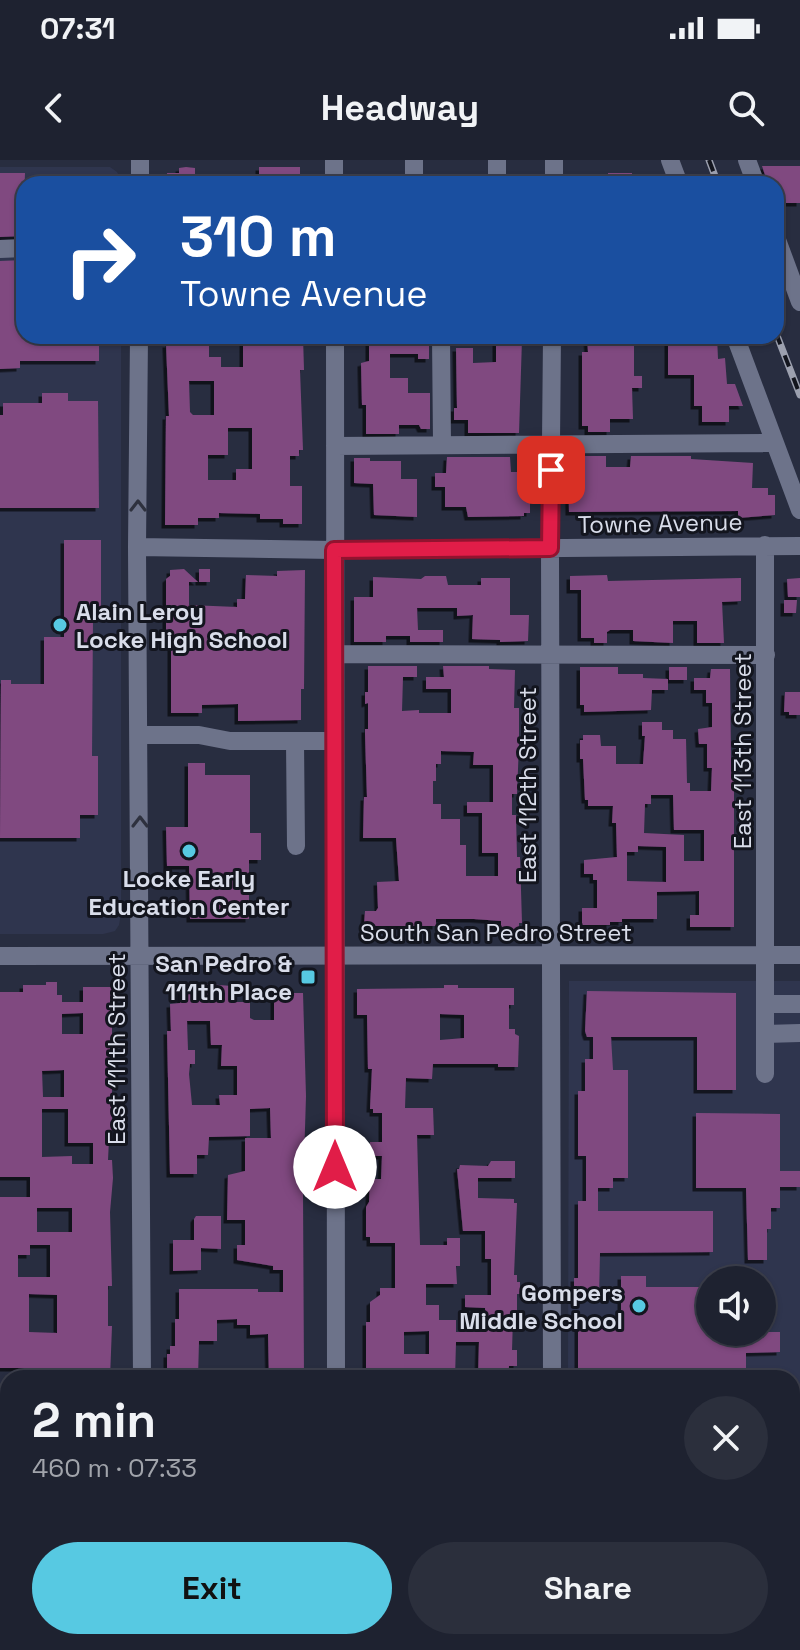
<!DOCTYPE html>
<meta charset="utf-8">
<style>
:root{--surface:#1e2230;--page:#2b2f3c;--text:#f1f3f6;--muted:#a1a4ab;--line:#3c3f4c;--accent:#57c9e2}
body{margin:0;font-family:"Space Grotesk",sans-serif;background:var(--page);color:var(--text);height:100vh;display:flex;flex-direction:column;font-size:30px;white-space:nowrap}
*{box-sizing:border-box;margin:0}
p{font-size:26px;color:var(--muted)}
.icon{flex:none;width:44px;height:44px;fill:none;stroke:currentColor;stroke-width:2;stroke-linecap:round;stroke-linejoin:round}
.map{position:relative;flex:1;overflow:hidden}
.drawer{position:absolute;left:0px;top:1210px;width:800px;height:280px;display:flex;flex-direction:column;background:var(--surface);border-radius:24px 24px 0 0;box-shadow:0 2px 6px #0004,0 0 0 2px var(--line)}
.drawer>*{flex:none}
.guide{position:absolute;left:16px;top:16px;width:768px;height:168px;border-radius:24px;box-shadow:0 2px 6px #0004,0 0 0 2px var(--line);background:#1a4fa0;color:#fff;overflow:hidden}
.fabs{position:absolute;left:696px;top:1106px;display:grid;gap:16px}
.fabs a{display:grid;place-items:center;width:80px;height:80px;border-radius:50%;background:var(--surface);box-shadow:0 2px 6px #0004,0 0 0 2px var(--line);font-size:40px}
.pin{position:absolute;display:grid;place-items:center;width:68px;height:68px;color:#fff;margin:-34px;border-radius:16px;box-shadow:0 4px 12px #0006}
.me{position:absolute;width:88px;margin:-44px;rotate:0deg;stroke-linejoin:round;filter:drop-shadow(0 0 6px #0008)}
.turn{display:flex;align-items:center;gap:28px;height:168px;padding:0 32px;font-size:36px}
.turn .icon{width:104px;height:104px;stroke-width:2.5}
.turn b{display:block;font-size:56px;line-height:68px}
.round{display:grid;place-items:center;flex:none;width:84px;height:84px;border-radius:42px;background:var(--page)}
.overview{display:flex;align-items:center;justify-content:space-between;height:136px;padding:0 32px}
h1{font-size:48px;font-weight:700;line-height:60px}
.button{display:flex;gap:16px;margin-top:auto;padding:16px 32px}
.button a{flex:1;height:92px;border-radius:48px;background:var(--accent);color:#111;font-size:32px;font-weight:700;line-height:92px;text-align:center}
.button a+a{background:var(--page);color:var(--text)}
.status{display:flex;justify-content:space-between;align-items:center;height:56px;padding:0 40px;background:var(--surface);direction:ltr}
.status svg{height:22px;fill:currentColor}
header{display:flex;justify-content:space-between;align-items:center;height:104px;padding:0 32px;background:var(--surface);font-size:36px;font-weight:700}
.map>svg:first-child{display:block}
</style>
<div class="status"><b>07:31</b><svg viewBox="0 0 49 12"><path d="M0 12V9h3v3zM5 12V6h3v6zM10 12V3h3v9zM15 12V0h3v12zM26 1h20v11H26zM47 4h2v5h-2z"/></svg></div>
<header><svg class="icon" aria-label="back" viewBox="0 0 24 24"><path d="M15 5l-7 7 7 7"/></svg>Headway<svg class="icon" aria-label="search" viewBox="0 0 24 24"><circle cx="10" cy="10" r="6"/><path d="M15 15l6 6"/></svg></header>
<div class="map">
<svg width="800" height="1490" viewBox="0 0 800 1490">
<defs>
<filter id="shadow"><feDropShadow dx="-3.5" dy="3.5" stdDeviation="0" flood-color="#0009"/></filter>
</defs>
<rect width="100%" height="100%" fill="#282d40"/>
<!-- built -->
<path fill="#2f354e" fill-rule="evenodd" d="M0,7H110L117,12L121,20V24H24V176H121V754L119,765L115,771L103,774H0Z
M569,821H800V1479L792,1478V1218H568ZM710,1120H762V1172H710Z"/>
<!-- building -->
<path fill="#804980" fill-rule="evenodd" filter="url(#shadow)" d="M762,6H800V43H776V24H768Z
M186,7L195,8V24H168L167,13H179V8Z
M259,7H300V24H259Z
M0,13H25L24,41H21V76L0,77Z
M608,13H632V24H608Z
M24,100V176H99V201H20V208L0,209V101Z
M197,176H209V197H221V207H243V176H303L304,210H300L303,290H299V296H290V326H302V364H283V359H260V354L219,353V358H198V365H165L166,256H169L166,184H169V178ZM189,221H214V255H193L190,252ZM228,268H252V309H236V320H208V295H228Z
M587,176H609V186H634V216H642V228H632L633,259H610V272H588V266H582V192H588Z
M668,176H717L718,199L725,198L727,224H735L743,246H729V262H702V246H694V215H668Z
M369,178H429V199H418V194H390V218H408V233H430V269H421L419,265H399V274H366V245H362L361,203L369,201Z
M496,178L522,179L519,273H468V260H454V248H457L456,188H473V203L496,202Z
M42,233H68V241H98L99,348H0V255H3V243H42Z
M568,296H606V307H630L631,296H691V299L753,303L752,328H768V335H775V355L738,358V351L569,352Z
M447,297H510L511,312H525V326H528L530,332V353H524V356L468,357L466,347H445V327H435V313H446Z
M354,298H370V301H401V319H417V357L374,355L373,324L354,323Z
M64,380H101V458H93L92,596H98V655H80V678H0L1,520H11V524H44V477H64Z
M184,409L198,422H189V445L237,447V439H245L246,415L277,416V411L305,410L304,529H301V560L238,561V544L202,545V553H171V475H166V419L170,416V410Z
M199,409H210V422H199Z
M607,415L608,421L741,418V441L722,442L724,483H697V461H673V483L633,481V470H610L607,472V483H594V478H581V430H570V416Z
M425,416H446L448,425H481V418H510V455H529L528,481L500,482V480L472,479L473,455L457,456V448H417L418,470H443V482H410V476H386V482H354V437H373V417L421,419Z
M800,418V437H788L787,419Z
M784,440H797L796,453H784Z
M368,506H417V517H403L402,551L419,550V553H451V529H426V517H444L443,506H489V509L515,510L514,548H519V584L517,634H512V655H516L517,697H520L522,763H519V770H501V761L474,759H436V766H364L365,751H376L378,748L377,722L399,721L396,678H363L364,637H367L365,574V569H368V543L365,544V532H368ZM441,591L474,592L473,605H493V642H467V653H482V693H498V716H466V685H460V659H441V644H433V621H436V604H441Z
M580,507H618V514H643V518L668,519V530H652L651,550L584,552V545H580Z
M669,507H687V520H669Z
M711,509H730L731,601H734V767H690V755H699V731L657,732V759H622V762H610V765H582V748H597V720H593V714H584V700L617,697L616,663H612L613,646H588V640H585L583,599H580V580H583V575H600L601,586H616V604H643L645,576H642V562H662V570H673V579H686L687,623H690V631H711L712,608H707V584H699L698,569L712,567V543H706V530H694V518H710ZM651,635H673L674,670H704V701H684V675L644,673L645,644H651ZM638,686L666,687V722L627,721V692H638Z
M785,532H800V555H789V552H784Z
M188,603H205V615H250V673H261V700H249V759H190L189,706H167L166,667H188Z
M46,822H57V835H62V842H83V827H112V979H109L108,1000H112L113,1018L110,1052L112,1126H108V1166H112L110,1218H44V1208H0V1037H30V1017H0V832H23V825H46ZM83,853V874H62V854ZM64,910V937H43L42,911ZM42,949H68V983H93V1004H72V996L42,997ZM37,1048H72V1072H37ZM30,1085H50V1117H18V1095H30ZM29,1134L57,1135V1173L29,1172Z
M181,822L232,826V830H236V842H250V858L254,860H274V833H303L306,936L303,1033L304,1218H269L268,1174L250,1175V1165H237V1159L217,1160V1181H199L198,1218H167V1194H170V1186H175V1159H179V1129H258V1132H283V1110H273V1106L237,1100V1085H245V1060H227L228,1015L245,1011V978H271L270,948L250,949V976L209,977L208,995H197V1014H170L167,871H171L170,844L180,843ZM187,861H210L211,885H222L221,906H237V935H219L220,945H192L189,914L190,904H195V890H188Z
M444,825H458V828H514V845H509V869H515V874L519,876L518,907H498V904H433L432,919L406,918L405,948H433L434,975H417L420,1085H447V1078H460V1106H456L457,1124H426V1145H439V1160H456V1172H486L485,1148L465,1147V1135H491V1099H485V1071H463L457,1009H459L460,1005L488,1006L491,1001H515V1018H478V1038L514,1039V1043H517L514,1115H517V1122H520V1134H517V1150L513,1158L512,1190H517V1206H509L508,1218H478L479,1182H456L455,1218H444V1208H406V1218H366V1162H370V1142L380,1135V1128H395V1083H370V1077H366V1047L369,1042L370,1019H381L382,996H370V982H382V953H373V949H370L372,909H368L367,855H357V829L444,828ZM440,854L464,855V878L440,880ZM429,1171V1194H404V1172Z
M587,831L736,833V930H697V877H611L613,910H628V1018H613V1028H598V1051H713V1092L600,1093L599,1137L574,1138V1118H578V1041H586V996H578V931H585V899H593V877H587L585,871Z
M696,953L780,954V1011H800V1027H780V1048H771V1069H767V1100H748L746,1028H696Z
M196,1056H221V1089L201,1088V1110L173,1111V1080H194V1059Z
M621,1116H646V1127H710V1172H780V1192L746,1193V1216L578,1217V1164H621Z"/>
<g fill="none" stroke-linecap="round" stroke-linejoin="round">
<!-- minor -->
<path stroke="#6d738a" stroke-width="18" d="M334,0V24
M497,0V24
M670,0L679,24
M747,0L756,24
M140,24V0
M414,24V0
M554,24V0
M776,77L800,142
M0,89L24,88
M139,176L137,387L142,1218
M335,176L336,1218
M441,176L442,284
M552,176L550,388L552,1218
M735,176L800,350
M335,286L775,283
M765,385V914
M137,387L334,390L800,386
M335,494L766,495
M140,575H199L230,581H295L296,686
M295,581H335
M0,796L800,795
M765,844H800
M765,874L800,873
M0,1485H800"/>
<!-- rail casing -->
<g stroke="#9ca0af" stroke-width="7">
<path id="rail" d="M709,0L718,24
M776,173L800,235"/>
</g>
<!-- rail -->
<use href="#rail" stroke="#13151e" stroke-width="4" stroke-dasharray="12" stroke-linecap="butt"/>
</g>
<!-- one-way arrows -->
<defs><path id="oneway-chevron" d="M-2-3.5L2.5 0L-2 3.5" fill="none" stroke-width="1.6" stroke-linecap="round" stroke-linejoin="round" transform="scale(2)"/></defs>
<g stroke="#2e313e">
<use href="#oneway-chevron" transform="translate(138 346) rotate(-90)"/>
<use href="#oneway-chevron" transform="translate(140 662) rotate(-90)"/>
</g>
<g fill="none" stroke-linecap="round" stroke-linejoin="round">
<!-- route casing -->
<g stroke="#92132f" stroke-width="20">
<path id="route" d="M335,1007L334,390L550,388L551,310"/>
</g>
<!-- route -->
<use href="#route" stroke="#e11d48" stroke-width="14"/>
</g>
<!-- markers -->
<g fill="#57c9e2" stroke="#13151e" stroke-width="3">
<circle cx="60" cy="465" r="8"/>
<circle cx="189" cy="691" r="8"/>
<rect x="300" y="809" width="16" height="16" rx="4"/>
<circle cx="639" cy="1146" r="8"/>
</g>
<g text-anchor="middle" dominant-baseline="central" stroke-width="6" stroke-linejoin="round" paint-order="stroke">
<!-- street labels -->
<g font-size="24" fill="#d9ddea" stroke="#13151e">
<text transform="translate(660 363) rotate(-1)">Towne Avenue</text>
<text transform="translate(742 591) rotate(-90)">East 113th Street</text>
<text transform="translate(527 625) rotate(-90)">East 112th Street</text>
<text x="496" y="772">South San Pedro Street</text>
<text transform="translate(116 889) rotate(-90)">East 111th Street</text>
</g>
<!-- poi labels -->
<g font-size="24" font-weight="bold" fill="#d9ddea" stroke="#13151e" text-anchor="end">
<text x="76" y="451" text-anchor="start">Alain Leroy<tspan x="76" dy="28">Locke High School</tspan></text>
<text x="189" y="718" text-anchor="middle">Locke Early<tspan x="189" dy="28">Education Center</tspan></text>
<text x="292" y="803">San Pedro &amp;<tspan x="292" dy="28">111th Place</tspan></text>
<text x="623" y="1132">Gompers<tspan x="623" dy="28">Middle School</tspan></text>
</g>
</g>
</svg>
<div class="fabs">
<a><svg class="icon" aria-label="sound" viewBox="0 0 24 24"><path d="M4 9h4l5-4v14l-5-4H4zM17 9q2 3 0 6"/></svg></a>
</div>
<div class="pin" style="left:551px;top:310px;background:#d93025"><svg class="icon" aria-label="arrive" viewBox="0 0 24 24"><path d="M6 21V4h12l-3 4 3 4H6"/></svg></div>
<svg class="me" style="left:335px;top:1007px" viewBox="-20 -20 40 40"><circle r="19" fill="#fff"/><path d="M0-13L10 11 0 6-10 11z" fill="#e11d48"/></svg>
<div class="guide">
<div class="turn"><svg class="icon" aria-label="right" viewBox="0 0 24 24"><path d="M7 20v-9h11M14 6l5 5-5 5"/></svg><div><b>310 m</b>Towne Avenue</div></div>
</div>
<section class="drawer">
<div class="overview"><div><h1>2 min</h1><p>460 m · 07:33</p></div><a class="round"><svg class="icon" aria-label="close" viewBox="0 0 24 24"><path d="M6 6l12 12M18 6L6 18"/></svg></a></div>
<div class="button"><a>Exit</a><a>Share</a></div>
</section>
</div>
